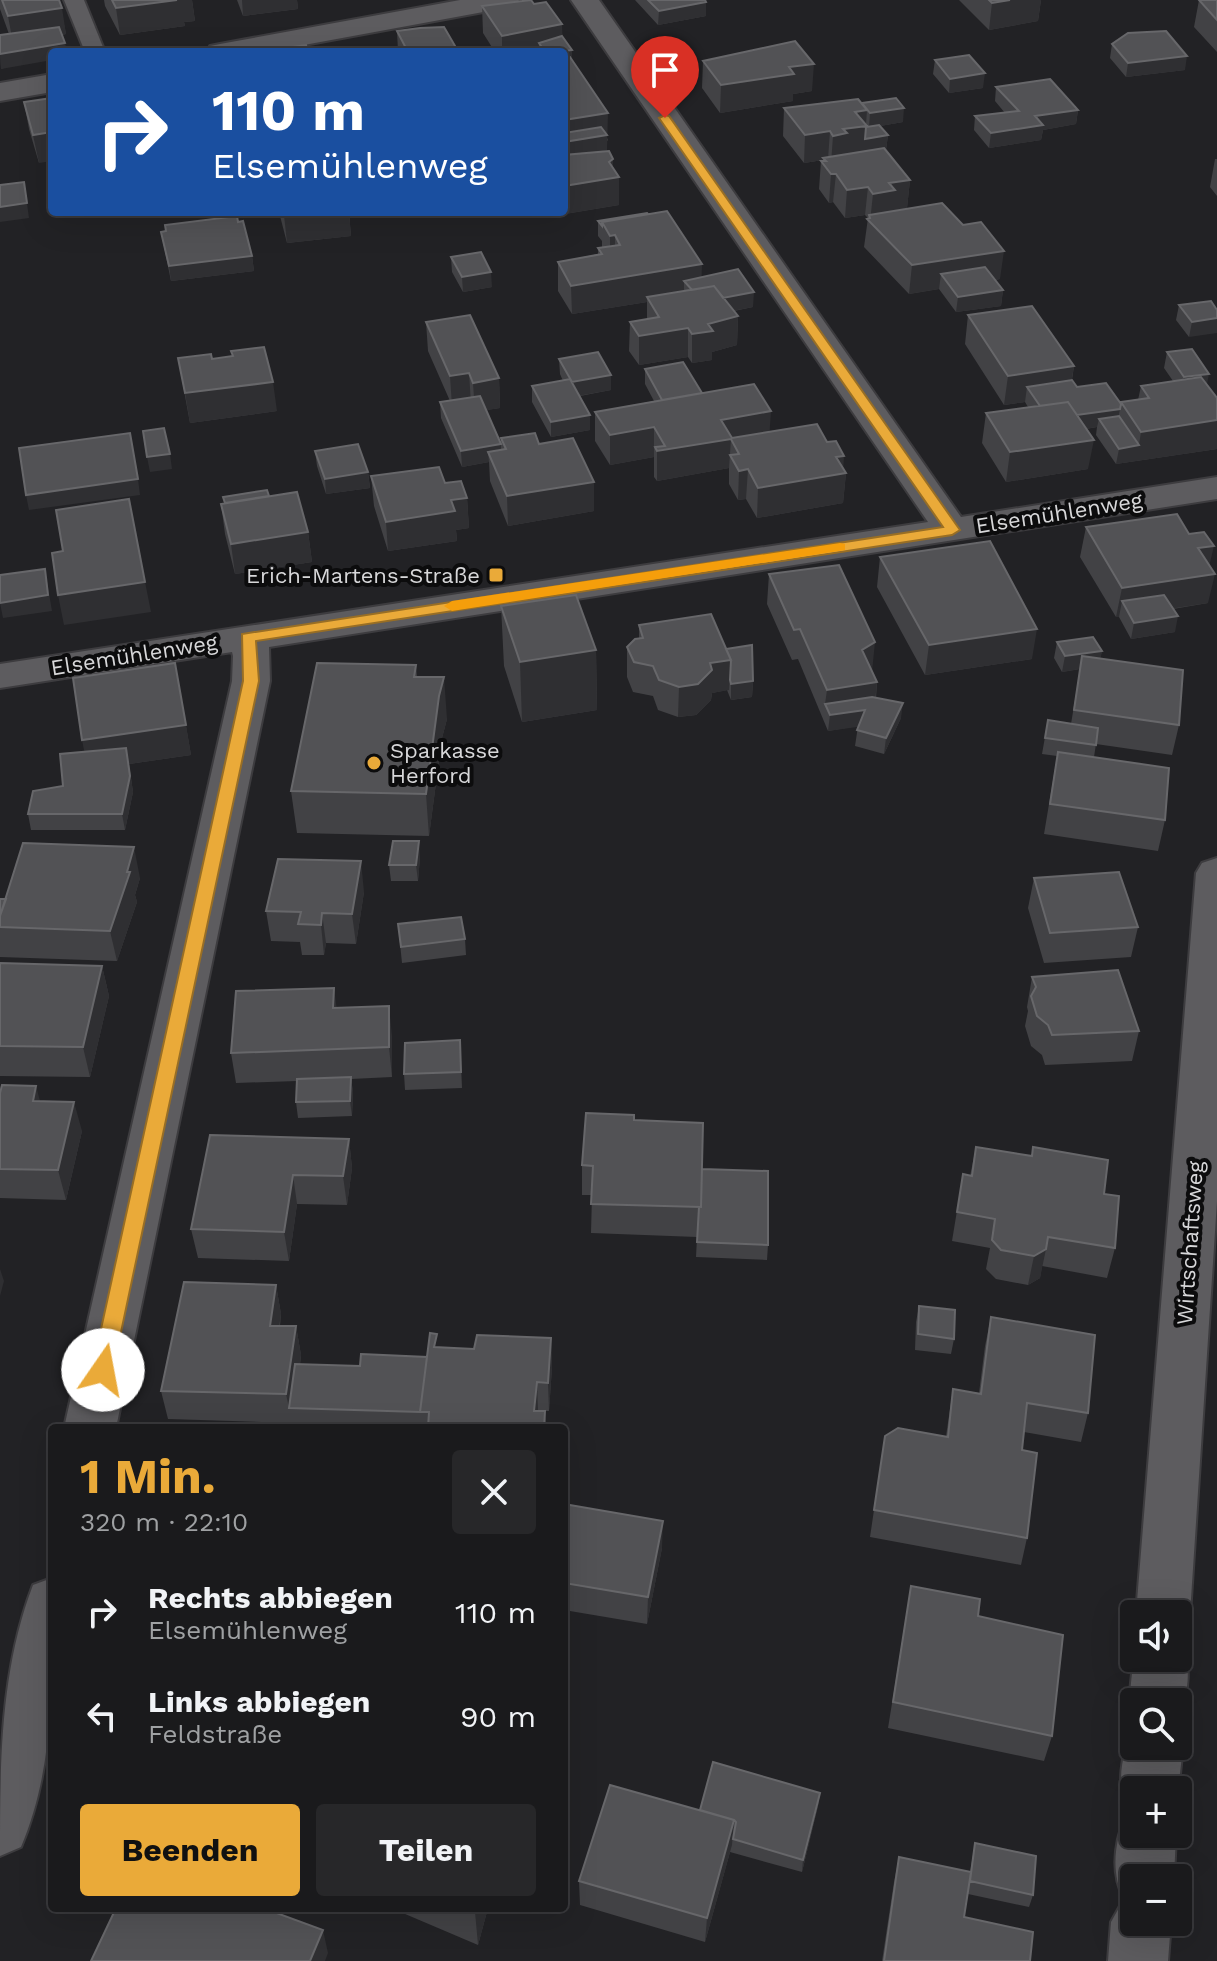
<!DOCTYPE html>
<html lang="de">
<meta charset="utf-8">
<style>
:root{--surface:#1a1a1c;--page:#272729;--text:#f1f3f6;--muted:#9fa1a3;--line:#38383b;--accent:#eaaa39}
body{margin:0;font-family:"Work Sans",sans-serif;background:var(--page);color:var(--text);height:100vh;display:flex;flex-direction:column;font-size:30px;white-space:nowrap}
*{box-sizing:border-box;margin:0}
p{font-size:26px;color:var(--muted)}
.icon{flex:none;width:44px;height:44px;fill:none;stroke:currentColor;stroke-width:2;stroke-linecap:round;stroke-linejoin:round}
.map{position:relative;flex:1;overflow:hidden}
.details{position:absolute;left:48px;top:1424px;width:520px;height:488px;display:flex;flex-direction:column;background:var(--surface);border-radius:8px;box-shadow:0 8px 32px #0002,0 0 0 2px var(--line)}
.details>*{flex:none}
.banner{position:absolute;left:48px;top:48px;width:520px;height:168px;border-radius:8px;box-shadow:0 8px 32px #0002,0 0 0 2px var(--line);background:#1a4fa0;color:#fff;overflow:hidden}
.controls{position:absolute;left:1120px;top:1600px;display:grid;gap:16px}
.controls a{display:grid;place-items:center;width:72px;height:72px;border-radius:8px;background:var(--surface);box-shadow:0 8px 32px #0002,0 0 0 2px var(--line);font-size:40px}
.pin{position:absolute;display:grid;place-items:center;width:68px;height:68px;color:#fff;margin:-82px -34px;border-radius:50% 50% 50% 0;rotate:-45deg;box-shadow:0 0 8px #0007}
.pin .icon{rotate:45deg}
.me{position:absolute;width:88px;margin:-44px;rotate:12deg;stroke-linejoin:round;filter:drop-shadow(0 0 6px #0008)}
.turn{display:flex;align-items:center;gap:28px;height:168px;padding:0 32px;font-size:36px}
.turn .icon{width:104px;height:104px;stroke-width:2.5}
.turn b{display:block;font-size:56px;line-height:68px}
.round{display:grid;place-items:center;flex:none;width:84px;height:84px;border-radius:8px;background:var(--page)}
.head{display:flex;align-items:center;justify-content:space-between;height:136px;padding:0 32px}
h1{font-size:48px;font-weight:700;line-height:60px;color:var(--accent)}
.action{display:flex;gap:16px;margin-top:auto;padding:16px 32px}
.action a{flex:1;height:92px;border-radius:8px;background:var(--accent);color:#111;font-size:32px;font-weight:700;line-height:92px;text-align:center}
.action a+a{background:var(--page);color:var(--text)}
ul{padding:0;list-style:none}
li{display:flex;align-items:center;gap:24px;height:104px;padding:0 32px}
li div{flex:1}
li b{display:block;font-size:30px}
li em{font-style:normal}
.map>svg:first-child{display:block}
</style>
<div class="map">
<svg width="1217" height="1961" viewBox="0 0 1217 1961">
<rect width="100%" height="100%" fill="#222225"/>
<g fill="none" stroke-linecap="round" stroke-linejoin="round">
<!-- service casing -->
<g stroke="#3d3c3f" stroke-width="4">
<path id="service" d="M64,0H84L105,52H85Z"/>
</g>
<!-- minor casing -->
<g stroke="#3d3c3f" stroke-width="4">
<path id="minor" d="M571,0H599L961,517L1217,477V499L269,647L270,681L116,1428H64L232,681L233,656L232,652L0,688V664L928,522Z
M1217,858V1201L1190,1614L1182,1632L1178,1633V1614H1136L1196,873L1202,863Z
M52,1578C52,1669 57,1762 21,1847L0,1856C0,1764 0,1671 33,1585Z
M1178,1639C1193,1661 1189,1694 1178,1718V1702H1134V1714L1129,1702L1134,1654V1658H1178Z
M1134,1727V1746H1178V1735L1183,1746L1178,1792L1134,1790V1834H1176L1174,1878H1134V1922H1171L1168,1961H1108L1111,1922L1124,1899C1110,1872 1115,1841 1126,1814L1133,1811C1112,1792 1123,1749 1134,1727Z"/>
</g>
<!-- tertiary casing -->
<g stroke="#3d3c3f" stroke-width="4">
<path id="tertiary" d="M460,0H519L515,6L505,8L266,52H206L210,46L220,44Z
M52,74V92L0,101V83Z"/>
</g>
<!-- service -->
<use href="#service" fill="#5d5c5f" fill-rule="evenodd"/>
<!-- minor -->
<use href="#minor" fill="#5d5c5f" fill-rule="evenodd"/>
<!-- tertiary -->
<use href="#tertiary" fill="#5d5c5f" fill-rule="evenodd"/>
</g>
<!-- wall -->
<path fill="#424245" d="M0,0H59L66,34L62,35L67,52H52L1,69L0,35L9,34L0,9Z
M104,0H192L195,21L184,22L185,26L120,35L105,6Z
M237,0H297L298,9L243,16Z
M635,0H705L706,2V16L658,25Z
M959,0H1041L1038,21L989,30Z
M1199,0H1217V52L1194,27Z
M534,4L562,24V37L608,140L607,141V150L584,154L613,169L619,177V205L541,218L537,212H564V52H495L483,33L482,6Z
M444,27L458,52H398L397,31Z
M1112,44L1185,70L1126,77L1110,58Z
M935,60L983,88L949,93L933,74Z
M703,61L812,91L793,94V101L720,113L702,88Z
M996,87L1078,110L1076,124L1043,130L1041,140L989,148L974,130L975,116L1005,113L995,101Z
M52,98L39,163L29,129L24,102Z
M862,104L903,122L880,126L888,135L886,150L910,180L907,208L894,210V211L1000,279L995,280L1003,290L1001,306L956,312L939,289L909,294L864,247L868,218L865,215L845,218L833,202L829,203L819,189L821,161L823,160L804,163L783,136L784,108Z
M1215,159H1217V196L1210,187Z
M279,212H349L351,236L287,243Z
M598,221L702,277L753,307L734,311L738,316L737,345L712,352V360L692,363L688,357L639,365L629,351L630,322L647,319V302L572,314L558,291V262L598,254V248H602V241L598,236Z
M161,232L252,256L254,271L171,281Z
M451,257L492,287L463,292L452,272Z
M1179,305L1217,310L1189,337L1176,320Z
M968,315L1074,366L1072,380L1077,387L1121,404V402L1138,400L1141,386L1173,381L1164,368L1167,352L1207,385L1217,398V449L1116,464L1096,435L1097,427L1086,429L1088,469L1006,482L982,443L986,413L1028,407L1025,402L1004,405L965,344Z
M426,322L499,378L500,408L486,410L501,442V438L539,444L594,511L508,526L490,481L489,462L462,467L441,418L440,402L450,401L428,351Z
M178,358L212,359L277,411L190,423Z
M559,359L611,375V390L580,396L590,415V430L551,437L532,402V386L563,381L560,374Z
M645,369L702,393L769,432L843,469L846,473L843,503L757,518L746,499L738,500L729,484V468L657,481L654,477V457L610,465L595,441V412L654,401L645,384Z
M315,451L368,472L370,488L326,494L317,466Z
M371,476L445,483L467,498L469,528L456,530L457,541L388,551L374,506Z
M269,496L308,532L312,562L235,574L225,534L221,504L224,503L223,497Z
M1086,527L1209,565L1208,603L1173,609L1175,632L1131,639L1119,617H1116L1080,557Z
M880,557L1032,659L925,675L877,587Z
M769,574L872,671L877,682L876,698L901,718L884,754L855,746L858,726L828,731L798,659L792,660L767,604Z
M501,606L596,650L597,710L522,722L504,666Z
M639,625L753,681L752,697L731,700L727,690L712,693L711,700L696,715L678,717L658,710L653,696L633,692L627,677V647L639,638Z
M1057,642L1102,651L1100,658L1179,725L1172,755L1096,744L1094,757L1165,820L1158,851L1044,834L1057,756L1042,754L1048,720L1071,724L1080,669L1062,672L1054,658Z
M175,663L191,755L129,764L133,792L125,830H31L28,814L63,786L84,752Z
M416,665L417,677L447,719L442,738L429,836L297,833L291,791Z
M420,857L418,881H391L389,865Z
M140,878L135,895L137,902L117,961L0,957V899H6Z
M1034,878L1138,927L1131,957L1044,963L1028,908Z
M364,892L356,944L326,943L324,955H302L300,942L271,941L266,911Z
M398,924L465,939L466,955L402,963Z
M0,963L102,966L109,996L90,1077L0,1076Z
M1032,977L1139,1031L1132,1061L1045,1065L1042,1055L1031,1046L1025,1026L1028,1011L1027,1007Z
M337,1008L392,1036V1077L351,1079L353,1092L352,1116L298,1118L296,1102L297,1081L236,1083L231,1053Z
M460,1040L462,1088L405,1090L404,1074Z
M0,1093L40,1101L82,1131L66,1200L0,1198Z
M634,1120L702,1169L768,1245L767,1260L696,1257L697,1237L591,1233L592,1195H582V1165Z
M349,1139L352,1168L347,1205L297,1204L289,1261L198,1258L191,1229Z
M976,1147L1104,1194L1115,1248L1107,1278L1042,1266L1040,1278L1028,1285L996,1279L986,1269L990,1248L952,1241L963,1174L970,1176Z
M276,1285L281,1314L280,1326H296L301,1355L300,1365L360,1366L427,1357L438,1347L474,1349L551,1338L552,1367L549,1411H538H545L546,1428H422V1427L168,1419L161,1391Z
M919,1306L954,1339L951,1354L915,1350L916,1322Z
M991,1317L1088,1413L1081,1442L1024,1432L1022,1450L1027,1538L1021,1565L870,1537L885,1436H946L953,1389L979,1393L985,1346Z
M564,1504L662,1548L647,1624L564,1610Z
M911,1586L978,1616L1052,1736L1044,1761L888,1728Z
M820,1793L818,1806L802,1872L730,1852L705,1942L580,1905L579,1881L700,1810Z
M975,1843L1033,1895L1029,1907L968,1894L964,1917L1030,1961H882L894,1882L899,1857L970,1872Z
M391,1908H488L478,1945Z"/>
<!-- shaded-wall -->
<path fill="#2f2f32" d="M177,0H192L195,21L184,22L185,26L120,35L116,8Z
M242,0H297L298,9L243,16Z
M1010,0H1041L1038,21L989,30L992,3Z
M706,2V16L658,25L659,11Z
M62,8L66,34L13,43L8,16Z
M562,24L563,51L539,43V52H502V36Z
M65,43L67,52H52V60L1,69L0,54Z
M572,50V64L564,65V52H558Z
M1187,56L1185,70L1126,77L1128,63Z
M814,64L812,91L793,94V101L720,113L721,85L789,67Z
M985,73L983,88L949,93L950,79Z
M904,108L903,122L869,128L870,113Z
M867,110L865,139L888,135L886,150L846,156L831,164L833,136L843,129L855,112Z
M1078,110L1076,124L1043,130L1041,140L989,148L991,133L1035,116Z
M608,113L607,150L564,157V120Z
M830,131L828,159L823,158V160L804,163L805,135Z
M52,132V161L39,163L33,135Z
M613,159V178L619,177V205L541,218L540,212H564V186Z
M831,174H836L833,202L829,203Z
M910,180L907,208L894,210L893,215L870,222L873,194L889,183Z
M24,182L29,218L0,222V207Z
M868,187L865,215L845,218L847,190Z
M310,212H349L351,236L287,243L284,215Z
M656,226L620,245L615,235V264L610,265V236Z
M1004,251L1000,279L950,287L941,274L939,289L909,294L912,265Z
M252,256L254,271L171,281L169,266Z
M702,264L701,293L684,281V296L647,297V302L572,314L571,286Z
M491,272L492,287L463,292L462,277Z
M1003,290L1001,306L956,312L958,297Z
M754,292L753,307L701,317L702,302Z
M738,316L737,345L712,352V360L692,363V334L708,324Z
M1217,318V333L1189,337L1192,322Z
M688,328V357L639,365V336Z
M1074,366L1069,395L1027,387L1025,402L1004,405L1008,376Z
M469,373L471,403L452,406L450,376Z
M1209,374L1206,389L1181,393L1184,377Z
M611,375V390L572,397V382Z
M499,378L500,408L475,412L473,383Z
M273,382L277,411L190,423L185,393Z
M1120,409L1117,424L1099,419L1097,427L1071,431L1073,415Z
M771,411L769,440L731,439L729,468L657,481V451L721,420Z
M590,415V430L551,437V422Z
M1217,420V449L1116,464L1119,449L1139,445L1141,432Z
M654,427V457L610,465V435Z
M1094,440L1088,469L1006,482L1010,452Z
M501,444V460L488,452L489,462L462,467L461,451Z
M170,454L172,469L150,472L147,457Z
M844,456L843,473H846L843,503L757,518L758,488L836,457Z
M748,469L746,499L738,500L739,471Z
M368,472L370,488L326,494L325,479Z
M138,479L140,495L29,510L26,495Z
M594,482V511L508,526L507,496Z
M467,498L469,528L456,530L457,541L388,551L386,522L451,500Z
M308,532L312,562L235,574L231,544Z
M1214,546L1207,575L1215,574L1208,603L1130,615L1122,601L1119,617H1116L1122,588L1198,548Z
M45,569L52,611L3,618L0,603Z
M145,582L151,612L64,625L58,595Z
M1178,616L1175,632L1131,639L1134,623Z
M1037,629L1032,659L925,675L929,645Z
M875,642L872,672L862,650Z
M596,650L597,710L522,722L520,662Z
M1102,651L1099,667L1082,656L1080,669L1062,672L1065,656Z
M731,660L729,690L712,693L711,700L696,715L678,717L679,687L710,663Z
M444,677L447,719L442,738L429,836L426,794L439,696Z
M753,681L752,697L731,700V684Z
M877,682L874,712L864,726L828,731L830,715L825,704L827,690Z
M903,703L901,718L884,754L886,738Z
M186,725L191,755L129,764L133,792L125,830L122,814L88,770L82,740Z
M419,841L420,857L418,881L416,865Z
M134,847L140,878L135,895L137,902L117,961L110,931Z
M361,861L364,892L356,944L352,914Z
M322,913L326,943L324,955L321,925Z
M102,966L109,996L90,1077L83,1047Z
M334,988L338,1018L333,1008Z
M389,1006L392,1036V1077L389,1047Z
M351,1077L353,1092L352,1116L350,1101Z
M36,1086L44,1116L33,1101Z
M74,1102L82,1131L66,1200L58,1170Z
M349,1139L352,1168L347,1205L343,1176Z
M293,1175L297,1204L289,1261L284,1232Z
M1046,1249L1040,1278L1028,1285L1034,1256Z
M0,1269L4,1281L0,1296Z
M276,1285L281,1314L275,1354L270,1326Z
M296,1326L301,1355L293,1408H289L286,1394Z
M551,1338L552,1367L549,1411L548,1383Z
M537,1382L538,1410L536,1428L534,1411Z
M663,1521L662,1548L647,1624L648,1597Z
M820,1793L818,1806L802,1872L803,1860Z
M734,1820L732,1845L705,1942L707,1918Z
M476,1908H488L478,1945L475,1912Z
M323,1930L328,1953L325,1961H310Z"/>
<!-- building -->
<path fill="#525255" stroke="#67676a" stroke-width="2" d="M2,0H59L62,8L8,16Z
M112,0H177L116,8Z
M531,0L534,4L546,2L562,24L502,36L482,6Z
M648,0H705L706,2L659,11Z
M989,0H1010L992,3Z
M1199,0H1217V20Z
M59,27L65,43L0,54V35Z
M444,27L458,51L408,52L397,31L420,28Z
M1166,31L1187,56L1128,63L1112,44L1128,33Z
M562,36L572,50L558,52H545L539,43Z
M795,41L814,64L789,67L794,74L721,85L703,61Z
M306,45L308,52H255Z
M969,55L985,73L950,79L935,60Z
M570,57L608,113L564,120V58Z
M1050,79L1078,110L1035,116L1043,125L991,133L975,116L1019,111L996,87Z
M52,98V132L33,135L24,102Z
M896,98L904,108L870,113L862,103Z
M858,99L867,110L855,112L867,126L843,129L847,133L833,136L830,131L805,135L784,108Z
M879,125L888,135L865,139L866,127Z
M601,127L607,135L564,142V133Z
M884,148L910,180L889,183L895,190L873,194L868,187L847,190L836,174H831L821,161H826L823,158Z
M609,151L613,159L609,162L619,177L564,186V155Z
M24,182L27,203L0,207V185Z
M942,203L963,225L981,222L1004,251L912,265L867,219L870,218L869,215Z
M667,211L702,264L571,286L558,262L602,254L598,248L620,245L615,235L610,236L602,222Z
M283,212H310L284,215Z
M647,213L648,214L602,222V226L598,221Z
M237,216L238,222L243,221L252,256L169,266L161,232L166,231L165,225Z
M481,252L491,272L462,277L451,257Z
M985,267L1003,290L958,297L941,274Z
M738,269L754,292L723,298L714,286L692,290L684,281Z
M714,286L738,316L708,324L713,331L692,334L688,328L639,336L630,322L659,317L647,297Z
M1211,301L1217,310V318L1192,322L1179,305Z
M1032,306L1074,366L1008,376L968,315Z
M470,315L499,378L473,383L469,373L450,376L426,322Z
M264,347L273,382L185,393L178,358L211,354L212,359L233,356L231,351Z
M1192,349L1209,374L1184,377L1167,352Z
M598,352L611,375L572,382L559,359Z
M683,362L702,393L662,400L645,369Z
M1201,377L1217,398V420L1141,432L1121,402L1149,398L1141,386Z
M570,379L590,415L551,422L532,386Z
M1072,380L1077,387L1106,383L1121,404L1120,409L1077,415L1068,402L1040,406L1027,387Z
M754,384L771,411L721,420L732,438L817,424L827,442L836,441L844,456L836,457L846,473L758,488L748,469L739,471L730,455L739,454L731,439L657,451L655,447L665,446L654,427L610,435L595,412Z
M480,396L501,444L461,451L440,402Z
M1068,402L1094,440L1010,452L986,413Z
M1119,416L1139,445L1119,449L1099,419Z
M164,428L170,454L147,457L143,431Z
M130,433L138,479L26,495L19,448Z
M535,433L539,444L573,438L594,482L507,496L488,452L506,449L501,438Z
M358,444L368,472L325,479L315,451Z
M439,467L445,483L461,481L467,498L451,500L455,511L386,522L371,476Z
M267,490L269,496L225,503L223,497Z
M297,492L308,532L231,544L221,504Z
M129,499L145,582L58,595L52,553L63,551L56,510Z
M1177,514L1189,534L1204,532L1214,546L1198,548L1215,574L1122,588L1086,527Z
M990,541L1037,629L929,645L880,557Z
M839,565L875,642L862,650L877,682L827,690L800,629L794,630L769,574Z
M45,569L48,595L0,603V575Z
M576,595L596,650L520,662L501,606Z
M1164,595L1178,616L1134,623L1122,601Z
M711,614L731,660L710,663L712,670L698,684L679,687L659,680L653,666L634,662L627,647L635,639L643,638L639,625Z
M1093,637L1102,651L1065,656L1057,642Z
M752,645L753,681L731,684L730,680L731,660L726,649Z
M1082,656L1183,670L1179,725L1074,710Z
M175,663L186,725L82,740L73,678Z
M317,663L416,665L414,677H444L439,696L426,794L291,791Z
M872,697L903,703L886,738L857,730L865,710L830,715L825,704Z
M1048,720L1098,728L1096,745L1045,738Z
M126,748L130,776L122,814H28L33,791L63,786L60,754Z
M1058,752L1169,768L1165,820L1050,804Z
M393,841H419L416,865H389Z
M23,843L134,847L127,872H130L110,931L0,927V916Z
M278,859L361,861L352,914L322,913L321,925L298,924L301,912L266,911Z
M1119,872L1138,927L1050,933L1034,878Z
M0,899H6L0,916Z
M461,917L465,939L401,947L398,924Z
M0,963L102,966L83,1047L0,1046Z
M1118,970L1139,1031L1052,1035L1048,1025L1037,1016L1031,996L1036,987L1032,977Z
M334,988L333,1008L389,1006V1047L231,1053L236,991Z
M460,1040L461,1072L404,1074L405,1043Z
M351,1077L350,1101L296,1102L297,1079Z
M2,1085L36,1086L33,1101L74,1102L58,1170L0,1169V1093Z
M586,1113L634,1115V1120L703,1123L701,1207L591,1204L593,1166L582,1165Z
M210,1135L349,1139L343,1176L293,1175L284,1232L191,1229Z
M976,1147L1032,1156L1033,1147L1108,1160L1104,1194L1119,1196L1115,1248L1048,1237L1046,1249L1034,1256L1001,1250L992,1240L995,1219L957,1212L963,1174L972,1176Z
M702,1169L768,1171V1245L697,1242L699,1207H701Z
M184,1282L276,1285L270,1326H296L286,1394L161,1391Z
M919,1306L955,1310L954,1339L918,1334Z
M991,1317L1095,1335L1088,1413L1027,1403L1022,1450L1037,1453L1027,1538L874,1510L885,1436L898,1428L948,1437L953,1389L981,1394Z
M430,1333L437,1334L434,1347L474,1349L477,1335L551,1338L548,1383L537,1382L534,1411H545L544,1428H428L429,1412H420Z
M361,1354L427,1357L420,1412L289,1408L295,1364L360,1366Z
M564,1504L663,1521L648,1597L564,1583Z
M911,1586L980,1599L978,1616L1063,1635L1052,1736L893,1702Z
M713,1762L820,1793L803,1860L733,1839L736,1822L734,1820L700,1810Z
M610,1785L734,1820L707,1918L579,1881Z
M975,1843L1036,1856L1033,1895L970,1881Z
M899,1857L971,1872L964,1917L1033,1932L1030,1961H884Z
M116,1908H263L323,1930L310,1961H91Z
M464,1908H476L475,1912Z"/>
<!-- route -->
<path fill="#eaaa39" stroke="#986e25" stroke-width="2" d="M665,115L669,116L960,530L952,535L256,641L259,681L113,1370L110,1376H95L92,1370L243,681L242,634L943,527L659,118Z"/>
<!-- slow -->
<path fill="#f59e0b" d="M840,543L845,544V550L452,611L444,606L452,601Z"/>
<!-- markers -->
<g fill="#eaaa39" stroke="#0c0c0d" stroke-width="3">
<rect x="488" y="567" width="16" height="16" rx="4"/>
<circle cx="374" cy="763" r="8"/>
</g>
<g text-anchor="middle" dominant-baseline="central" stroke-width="8" stroke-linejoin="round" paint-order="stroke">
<!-- street labels -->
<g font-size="22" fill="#d7d7d9" stroke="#0c0c0d">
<text transform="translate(1059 513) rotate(-9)">Elsemühlenweg</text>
<text transform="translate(134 655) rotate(-9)">Elsemühlenweg</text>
<text transform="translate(1190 1243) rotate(-86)">Wirtschaftsweg</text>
</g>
<!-- poi labels -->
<g font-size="22" fill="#d7d7d9" stroke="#0c0c0d" text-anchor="end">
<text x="480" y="575">Erich-Martens-Straße</text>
<text x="390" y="750" text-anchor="start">Sparkasse<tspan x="390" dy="25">Herford</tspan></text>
</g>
</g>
</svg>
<div class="controls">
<a><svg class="icon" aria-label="sound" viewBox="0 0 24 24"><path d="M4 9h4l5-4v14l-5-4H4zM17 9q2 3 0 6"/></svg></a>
<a><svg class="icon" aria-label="search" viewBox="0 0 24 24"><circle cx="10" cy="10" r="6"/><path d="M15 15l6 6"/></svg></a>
<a>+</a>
<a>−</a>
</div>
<div class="pin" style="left:665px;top:118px;background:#d93025"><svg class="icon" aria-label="arrive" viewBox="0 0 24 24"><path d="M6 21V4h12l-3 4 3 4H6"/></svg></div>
<svg class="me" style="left:103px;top:1370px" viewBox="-20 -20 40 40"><circle r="19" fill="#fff"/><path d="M0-13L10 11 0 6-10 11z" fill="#eaaa39"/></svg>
<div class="banner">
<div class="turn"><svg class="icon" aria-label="right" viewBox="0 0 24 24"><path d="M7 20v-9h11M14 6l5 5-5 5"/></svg><div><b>110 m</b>Elsemühlenweg</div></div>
</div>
<section class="details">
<div class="head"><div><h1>1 Min.</h1><p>320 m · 22:10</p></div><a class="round"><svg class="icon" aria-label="close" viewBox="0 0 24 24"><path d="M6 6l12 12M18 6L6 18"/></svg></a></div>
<ul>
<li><svg class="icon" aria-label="right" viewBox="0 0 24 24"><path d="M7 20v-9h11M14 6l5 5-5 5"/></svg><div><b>Rechts abbiegen</b><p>Elsemühlenweg</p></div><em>110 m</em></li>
<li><svg class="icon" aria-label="left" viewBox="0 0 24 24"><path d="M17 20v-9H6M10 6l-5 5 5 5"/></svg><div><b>Links abbiegen</b><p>Feldstraße</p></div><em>90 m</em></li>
</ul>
<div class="action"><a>Beenden</a><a>Teilen</a></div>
</section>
</div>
